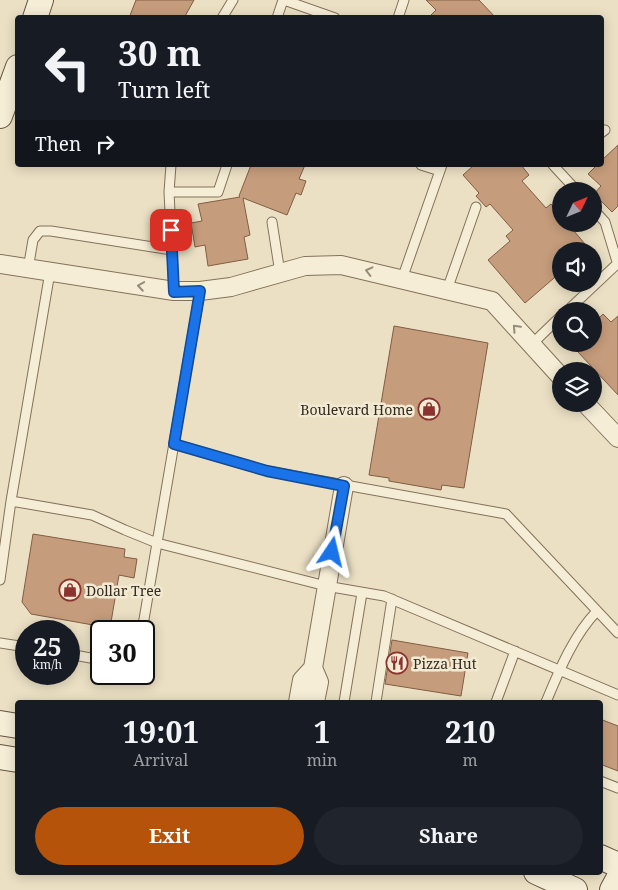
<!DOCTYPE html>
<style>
:root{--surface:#171b24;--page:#20242c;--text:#f1f3f6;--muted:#9ea1a6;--accent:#b45309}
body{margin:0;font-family:"Noto Serif",serif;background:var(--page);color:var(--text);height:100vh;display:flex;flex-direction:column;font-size:19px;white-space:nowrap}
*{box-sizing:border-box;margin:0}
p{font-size:16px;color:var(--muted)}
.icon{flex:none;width:28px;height:28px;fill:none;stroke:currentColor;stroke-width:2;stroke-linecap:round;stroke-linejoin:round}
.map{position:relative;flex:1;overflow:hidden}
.side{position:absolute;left:15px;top:700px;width:588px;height:175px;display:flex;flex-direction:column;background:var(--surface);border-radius:5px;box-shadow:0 2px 12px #0003}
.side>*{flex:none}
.top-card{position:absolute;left:15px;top:15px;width:589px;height:152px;border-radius:5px;box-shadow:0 2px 12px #0003;background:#171b24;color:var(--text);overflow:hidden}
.needle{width:32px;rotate:47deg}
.buttons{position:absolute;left:552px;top:182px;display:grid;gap:10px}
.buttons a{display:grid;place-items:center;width:50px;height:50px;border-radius:50%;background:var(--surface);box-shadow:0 2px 12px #0003;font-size:25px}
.speed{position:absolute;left:15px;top:620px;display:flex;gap:10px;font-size:25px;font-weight:700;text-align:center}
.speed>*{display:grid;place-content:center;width:65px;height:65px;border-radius:50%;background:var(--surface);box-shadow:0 2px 12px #0003;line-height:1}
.speed small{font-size:12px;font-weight:400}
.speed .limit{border:2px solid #111;border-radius:8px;background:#fff;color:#111}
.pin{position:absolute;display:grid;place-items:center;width:42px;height:42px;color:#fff;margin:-21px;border-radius:10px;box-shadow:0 2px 8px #0006}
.me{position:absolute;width:55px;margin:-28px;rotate:10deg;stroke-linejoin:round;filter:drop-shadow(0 0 4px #0008)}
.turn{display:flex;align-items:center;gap:18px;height:105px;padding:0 20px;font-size:22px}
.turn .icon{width:65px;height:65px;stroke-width:2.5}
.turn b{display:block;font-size:35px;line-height:42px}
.then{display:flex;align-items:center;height:48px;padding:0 20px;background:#0003;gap:10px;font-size:19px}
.eta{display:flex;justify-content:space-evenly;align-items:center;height:85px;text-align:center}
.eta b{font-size:30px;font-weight:700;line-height:35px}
.cta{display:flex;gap:10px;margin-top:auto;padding:10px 20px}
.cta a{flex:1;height:58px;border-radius:30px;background:var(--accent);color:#fff;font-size:20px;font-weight:700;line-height:58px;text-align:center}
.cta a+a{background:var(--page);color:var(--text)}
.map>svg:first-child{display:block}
</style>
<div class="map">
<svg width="618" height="890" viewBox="0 0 618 890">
<rect width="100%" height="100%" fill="#ebe0c4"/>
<!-- building -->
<path fill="#c69d7c" stroke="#815d43" d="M136,0H194L184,18H129Z
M426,0H479L496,18H428L436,10Z
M618,145V206L612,212L594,194L601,186L588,174L597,165H601V161Z
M251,165H305L299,179L306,181L301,195L296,193L287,215L243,198L250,235L244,237L248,259L208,266L205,245L195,247L191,223L202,221L198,204L240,197L239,196Z
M474,165H521L529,175L522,181L546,208L551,204L561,215V224H568L591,251H561V272L525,303L488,260L510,241L506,236L513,230L490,204L486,207L476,196L479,193L463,175Z
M603,314L611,322L618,316V395L578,352L587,344H594V323Z
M394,326L488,343L464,488L442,485L441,490L389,481V478L369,475Z
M33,534L125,549L124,557L137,559L134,578L119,575L110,628L31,614L22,602Z
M392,640L468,653L461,696L385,684Z
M600,719L618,726V771L600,764Z"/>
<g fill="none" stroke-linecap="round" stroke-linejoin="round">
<!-- service casing -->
<g stroke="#84725c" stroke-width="11">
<path id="service" d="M284,0L335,18
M222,18L233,0
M277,18L283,0
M398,18L404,0
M601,133L605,130
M171,165L169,192L174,291
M421,165L440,171
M553,165L577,191
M169,192H218L227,165
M594,210L605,222L618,265
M272,222L280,273
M28,269L33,240L40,231H51L172,250
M402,279L442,165
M447,290L476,207
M567,311L617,264
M531,345L561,316
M174,444L267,471L506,514L618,633
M11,501L92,515L125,530L157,543L326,586L384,596L618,695
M0,580L11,501L50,272
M142,631L200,291
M0,643L26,647
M69,654L101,660
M344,702L362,593
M376,702L392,599
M496,702L515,651
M546,702C559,671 573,636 597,611
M600,781L618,788"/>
</g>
<!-- minor casing -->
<g stroke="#84725c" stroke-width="20">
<path id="minor" d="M0,264L174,291H200L231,287L305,266L341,265L492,301L561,377
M586,404L618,438
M313,668L319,682L315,702
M298,702L302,680L313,668L344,486"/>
</g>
<!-- secondary casing -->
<g stroke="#65533f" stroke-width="26">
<path id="secondary" d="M35,18L41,0
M0,116L18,67
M0,723L18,726
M0,757L18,760
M600,857L618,865
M536,872L575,890
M612,890L618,879"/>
</g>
<!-- service -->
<use href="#service" stroke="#f6edd6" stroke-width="9"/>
<!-- minor -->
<use href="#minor" stroke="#f6edd6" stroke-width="18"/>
<!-- secondary -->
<use href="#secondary" stroke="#f6edd6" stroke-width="24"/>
</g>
<!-- one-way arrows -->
<defs><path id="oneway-chevron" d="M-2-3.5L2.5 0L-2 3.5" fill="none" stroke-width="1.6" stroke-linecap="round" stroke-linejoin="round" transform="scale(1.25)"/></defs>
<g stroke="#968c7a">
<use href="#oneway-chevron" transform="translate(369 271) rotate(-166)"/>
<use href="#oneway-chevron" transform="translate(141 286) rotate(-171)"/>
<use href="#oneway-chevron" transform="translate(516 328) rotate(-133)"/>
</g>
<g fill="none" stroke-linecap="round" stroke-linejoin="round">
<!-- route casing -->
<g stroke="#114b97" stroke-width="12">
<path id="route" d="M171,230L174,292L200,291L174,444L267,471L344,486L332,552"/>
</g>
<!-- route -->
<use href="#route" stroke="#1a73e8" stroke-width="9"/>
</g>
<!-- icons -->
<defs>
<g id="shop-ring" transform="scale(1.125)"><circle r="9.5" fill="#f3ead3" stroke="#8e3230" stroke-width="1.5"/><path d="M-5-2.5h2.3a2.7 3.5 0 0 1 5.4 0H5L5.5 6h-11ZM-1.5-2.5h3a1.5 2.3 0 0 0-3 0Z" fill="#8e3230"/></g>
<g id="restaurant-ring" transform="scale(1.125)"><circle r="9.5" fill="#f3ead3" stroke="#8e3230" stroke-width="1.5"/><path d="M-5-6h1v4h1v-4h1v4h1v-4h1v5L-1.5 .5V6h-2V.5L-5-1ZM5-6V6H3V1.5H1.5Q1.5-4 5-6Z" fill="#8e3230"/></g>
</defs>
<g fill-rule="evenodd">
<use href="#shop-ring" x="429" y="409"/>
<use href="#shop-ring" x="70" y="590"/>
<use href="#restaurant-ring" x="397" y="663"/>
</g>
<g text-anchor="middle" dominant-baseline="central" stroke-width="5" stroke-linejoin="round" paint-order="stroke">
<!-- poi labels -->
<g font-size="14" fill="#352a1f" stroke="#f3ead3" text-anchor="start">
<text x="413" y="409" text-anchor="end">Boulevard Home</text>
<text x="86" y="590">Dollar Tree</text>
<text x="413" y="663">Pizza Hut</text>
</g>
</g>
</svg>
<div class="buttons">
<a><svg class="needle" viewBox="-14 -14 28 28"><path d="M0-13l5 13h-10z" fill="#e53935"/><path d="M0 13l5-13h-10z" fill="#9ea1a6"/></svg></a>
<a><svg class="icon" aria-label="sound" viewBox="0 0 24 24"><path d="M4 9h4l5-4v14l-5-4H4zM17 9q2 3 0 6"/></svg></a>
<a><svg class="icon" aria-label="search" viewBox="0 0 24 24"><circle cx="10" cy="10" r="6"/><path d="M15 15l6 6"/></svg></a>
<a><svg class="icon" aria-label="layers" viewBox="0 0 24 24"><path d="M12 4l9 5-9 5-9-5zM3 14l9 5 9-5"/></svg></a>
</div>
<div class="speed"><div>25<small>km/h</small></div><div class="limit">30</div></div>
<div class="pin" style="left:171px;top:230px;background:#d93025"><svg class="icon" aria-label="arrive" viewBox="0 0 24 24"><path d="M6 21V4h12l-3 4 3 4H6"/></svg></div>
<svg class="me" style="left:332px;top:552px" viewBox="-20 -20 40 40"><path d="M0-17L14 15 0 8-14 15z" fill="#1a73e8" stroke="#fff" stroke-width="4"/></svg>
<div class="top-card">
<div class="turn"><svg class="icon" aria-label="left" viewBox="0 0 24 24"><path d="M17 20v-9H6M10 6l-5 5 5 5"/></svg><div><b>30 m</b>Turn left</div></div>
<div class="then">Then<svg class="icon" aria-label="right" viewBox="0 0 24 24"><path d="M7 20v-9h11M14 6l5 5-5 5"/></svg></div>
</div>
<section class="side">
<div class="eta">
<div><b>19:01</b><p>Arrival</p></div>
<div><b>1</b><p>min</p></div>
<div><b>210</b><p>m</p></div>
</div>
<div class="cta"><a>Exit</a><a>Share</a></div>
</section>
</div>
